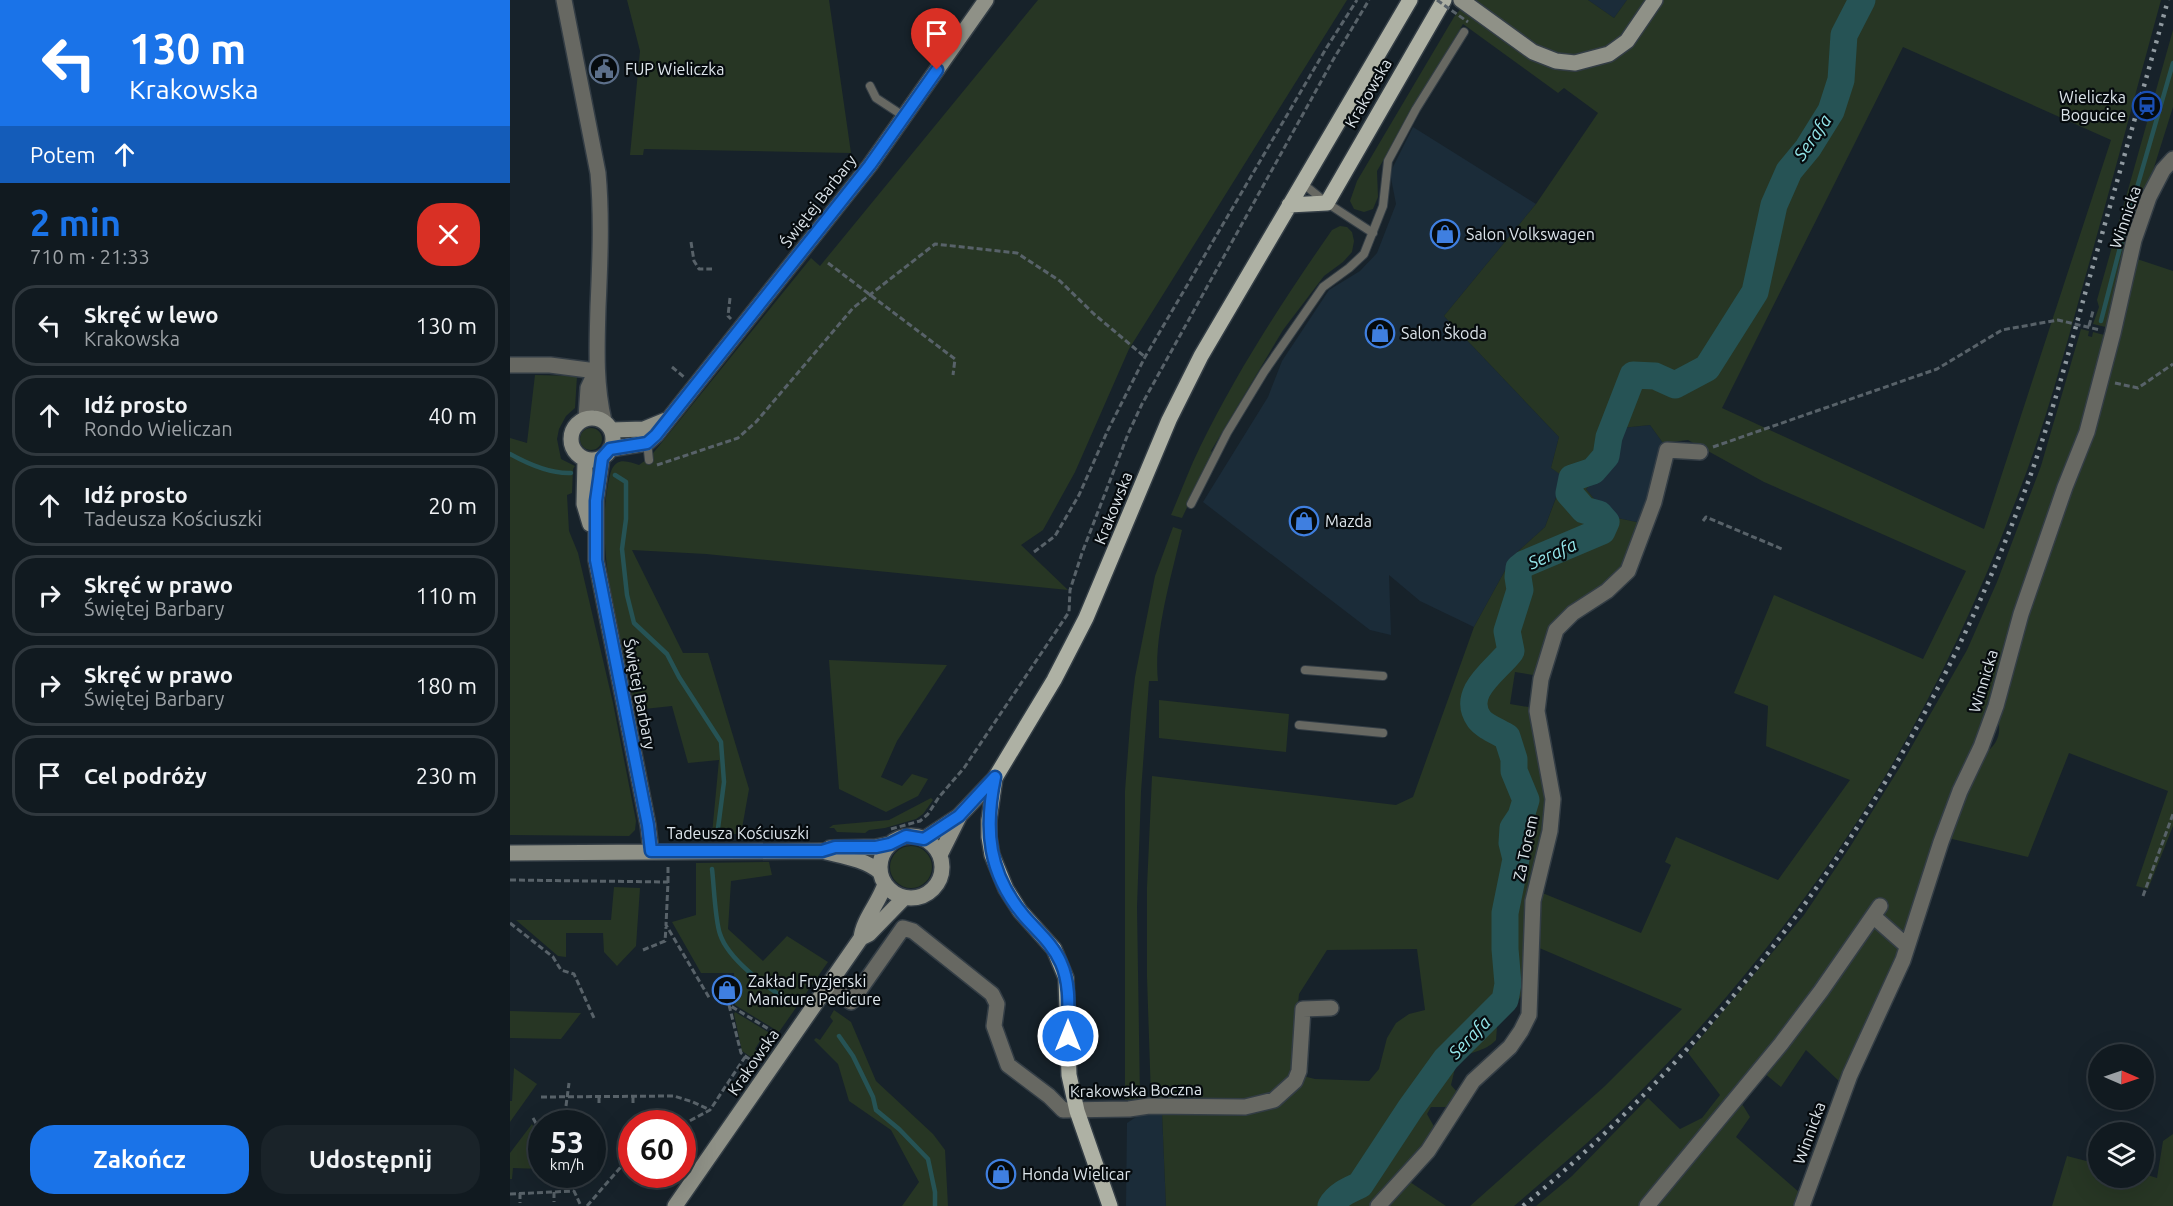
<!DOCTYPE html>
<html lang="pl">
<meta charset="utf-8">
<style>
:root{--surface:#111a20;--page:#1a2329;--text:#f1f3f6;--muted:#9ca1a5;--line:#30383e;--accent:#1a73e8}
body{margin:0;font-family:Ubuntu,sans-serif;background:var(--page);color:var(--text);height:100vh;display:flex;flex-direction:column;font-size:22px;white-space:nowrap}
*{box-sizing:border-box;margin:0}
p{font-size:20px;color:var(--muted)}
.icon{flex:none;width:33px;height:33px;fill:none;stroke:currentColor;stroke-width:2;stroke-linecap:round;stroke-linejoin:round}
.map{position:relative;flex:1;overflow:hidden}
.details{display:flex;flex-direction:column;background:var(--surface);width:510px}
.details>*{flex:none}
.banner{background:#1a73e8;color:#fff;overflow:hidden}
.needle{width:39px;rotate:92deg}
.buttons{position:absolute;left:1578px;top:1044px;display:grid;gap:12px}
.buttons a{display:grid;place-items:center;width:66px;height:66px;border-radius:50%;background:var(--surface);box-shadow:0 6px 24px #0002,0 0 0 2px var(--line);font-size:30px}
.speed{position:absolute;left:18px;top:1110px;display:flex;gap:12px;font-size:30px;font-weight:700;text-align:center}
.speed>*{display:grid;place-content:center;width:78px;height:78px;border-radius:50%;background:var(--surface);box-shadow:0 6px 24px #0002,0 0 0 2px var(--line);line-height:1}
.speed small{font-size:15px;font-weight:400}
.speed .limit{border:9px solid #d22;background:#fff;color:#111}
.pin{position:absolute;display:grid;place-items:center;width:51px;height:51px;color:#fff;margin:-62px -26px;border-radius:50% 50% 50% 0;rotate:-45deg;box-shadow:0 0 6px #0007}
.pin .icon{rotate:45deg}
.me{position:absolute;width:66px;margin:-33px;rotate:0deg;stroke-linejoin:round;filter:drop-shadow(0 0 4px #0008)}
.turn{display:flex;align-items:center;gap:21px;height:126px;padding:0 30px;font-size:27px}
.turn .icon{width:78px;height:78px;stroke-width:2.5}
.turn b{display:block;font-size:42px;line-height:51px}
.then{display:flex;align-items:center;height:57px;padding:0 30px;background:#0003;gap:12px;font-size:22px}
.round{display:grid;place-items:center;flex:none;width:63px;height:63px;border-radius:24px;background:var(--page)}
.overview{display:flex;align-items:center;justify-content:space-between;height:102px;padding:0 30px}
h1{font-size:36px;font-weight:700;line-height:45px;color:var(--accent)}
.button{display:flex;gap:12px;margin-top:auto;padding:12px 30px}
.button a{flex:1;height:69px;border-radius:24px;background:var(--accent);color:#fff;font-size:24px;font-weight:700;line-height:69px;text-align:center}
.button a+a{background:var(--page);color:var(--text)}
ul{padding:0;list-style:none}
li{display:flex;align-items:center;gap:18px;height:81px;margin:0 12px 9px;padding:0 18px;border:3px solid var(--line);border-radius:24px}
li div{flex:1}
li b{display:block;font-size:22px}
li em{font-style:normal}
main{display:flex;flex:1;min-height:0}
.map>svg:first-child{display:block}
</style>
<main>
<section class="details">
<div class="banner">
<div class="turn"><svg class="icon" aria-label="left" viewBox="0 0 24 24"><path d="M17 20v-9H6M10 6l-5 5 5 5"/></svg><div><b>130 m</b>Krakowska</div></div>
<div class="then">Potem<svg class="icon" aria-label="ahead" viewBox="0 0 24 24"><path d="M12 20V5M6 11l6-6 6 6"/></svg></div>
</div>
<div class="overview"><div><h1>2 min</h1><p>710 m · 21:33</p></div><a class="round" style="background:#d93025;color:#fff"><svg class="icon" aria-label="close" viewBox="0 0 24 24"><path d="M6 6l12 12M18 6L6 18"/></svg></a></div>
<ul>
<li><svg class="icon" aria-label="left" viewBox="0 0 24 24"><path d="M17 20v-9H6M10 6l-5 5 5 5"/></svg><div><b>Skręć w lewo</b><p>Krakowska</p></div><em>130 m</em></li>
<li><svg class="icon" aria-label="ahead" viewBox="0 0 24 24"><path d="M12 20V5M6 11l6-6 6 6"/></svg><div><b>Idź prosto</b><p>Rondo Wieliczan</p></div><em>40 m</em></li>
<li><svg class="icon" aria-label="ahead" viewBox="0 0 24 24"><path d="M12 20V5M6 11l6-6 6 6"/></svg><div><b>Idź prosto</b><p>Tadeusza Kościuszki</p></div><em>20 m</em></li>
<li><svg class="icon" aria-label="right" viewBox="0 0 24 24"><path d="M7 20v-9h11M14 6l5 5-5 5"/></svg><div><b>Skręć w prawo</b><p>Świętej Barbary</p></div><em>110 m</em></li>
<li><svg class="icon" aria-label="right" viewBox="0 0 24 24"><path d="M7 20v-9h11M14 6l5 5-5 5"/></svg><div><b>Skręć w prawo</b><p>Świętej Barbary</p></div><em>180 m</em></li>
<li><svg class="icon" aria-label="arrive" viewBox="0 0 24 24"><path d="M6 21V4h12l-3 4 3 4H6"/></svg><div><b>Cel podróży</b></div><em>230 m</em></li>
</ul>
<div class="button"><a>Zakończ</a><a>Udostępnij</a></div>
</section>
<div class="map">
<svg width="1663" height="1206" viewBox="0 0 1663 1206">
<rect width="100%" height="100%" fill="#17222a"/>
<!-- built -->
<path fill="#1b2c39" d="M1078,0H1117L1104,18Z
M903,127L1026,204L934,316L1049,437L1041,468L1054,476L1035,527L1003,556L964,627L910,601L879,575L881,635L860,630L693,502L758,397L772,361L819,290L850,271L867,253L886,204L880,173Z
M1140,425L1153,443L1131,523L1098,516L1076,489L1100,466L1111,428Z
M652,1112L656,1206H616L617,1123L629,1115Z"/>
<!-- green -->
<path fill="#273624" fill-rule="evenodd" d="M117,0H319L341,153L134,149L133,155H120L130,51Z
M528,0H837L619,349L565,472L533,530L511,545L558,590L196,554L122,550L173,653H198L239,789L231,834H202L209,760L178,763L162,706L125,710C111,639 85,555 98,484C100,476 100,468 107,463C113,459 122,463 129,465L140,457L301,258L310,266Z
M958,0H1078L1104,18L1117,0H1651C1625,95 1600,190 1573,285C1554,354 1535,425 1509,492C1472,590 1428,688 1374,778C1303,897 1212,1010 1114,1108C1079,1143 1041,1174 1004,1206H960L1095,1086L1172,1009L1027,947L1030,892L1131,933L1161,865L1155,862L1166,837L1268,880L1340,780L1256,746L1258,706L1224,693L1264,595L1413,659L1456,571L1254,482L1178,440L1153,443L1140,425L1111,428L1100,466L1076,489L1098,516L1131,523L1115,567L1094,587L1055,614L1029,676L1005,672L1000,704L1024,708C1029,736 1037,771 1038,799C1040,840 1016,879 1015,920C1014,939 1019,983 1010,998C1005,1006 995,1010 988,1014L986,1040C975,1052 960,1051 947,1060L941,1085L947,1092L944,1101L938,1107H921L917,1114L926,1130L863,1206H656L652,1112L750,1109L793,1076L805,1079L859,1081L869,1069L877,1038L886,1023L899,1014L915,1010L907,949L817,950L789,994L781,1074L761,1097L722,1100L641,1098L637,977V887L642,776L886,805L903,797L964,627L1003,556L1035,527L1054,477L1041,468L1049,437L934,316L1026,204L1088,113L1054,88L1048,93L953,24L867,171L868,197L863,209L854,212L844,209L840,201L847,181L944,17ZM1393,47L1601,140L1474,529L1212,408Z
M1663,30V107L1625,228L1600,328L1583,324L1589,307L1587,300Z
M830,226L837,227L842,232L844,241L842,252L833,262L814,276L773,330L701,451L703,453L672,518L661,515C671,492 679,469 690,447C727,371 774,299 822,230Z
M1624,258L1663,271V826L1638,889L1626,886L1658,791L1559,753L1518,857L1438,838L1473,754C1486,747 1492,734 1488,720L1519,615L1560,498L1592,392Z
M1571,329L1579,331L1578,336L1582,337L1583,332L1598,336L1580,403L1481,704L1423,855L1381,972L1330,1082L1296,1050L1271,1087L1248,1068L1229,1099L1240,1117L1226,1137L1290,1193L1286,1206H1026L1062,1176L1138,1098L1170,1129L1192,1118L1210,1095L1178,1053L1294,915L1340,847L1390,767L1457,650L1487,582L1531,466Z
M25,375L67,376L65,408L56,416L49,429L47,439L51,459L65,466L63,469L62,493L57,495L59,531L68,553L103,703L126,821L125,830L119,836L0,835V438L17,443Z
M70 439a11 11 0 1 1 22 0a11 11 0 1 1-22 0Z
M663,527L672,530C662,574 643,637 648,681H639L631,792L627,907L630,1099L615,1100V791L621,712L625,677L645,576Z
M319,660L437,665L387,741L371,777L392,786L402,774L418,779L408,796L376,812L329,789Z
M649,700L779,714L776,752L649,738Z
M421,798L423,800L413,814L406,819L375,828L359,830L355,833L327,832L324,828H319L323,825L379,820Z
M380 867a21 21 0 1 1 42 0a21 21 0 1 1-42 0Z
M259,862L262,875L221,881L218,929L253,961L277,936L318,962L269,1032L225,1005L224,973H191L162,922L186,915V863Z
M104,887L130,888L126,946L107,966L94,952L93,933H56V957L48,956L6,920H101Z
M324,1010L341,1022L366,1081L423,1134L435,1150L438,1206H392L409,1182L381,1130L339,1101L328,1064L304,1040L306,1038L310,1040L323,1021L320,1017Z
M0,1011L71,1013L51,1039L0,1038Z
M225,1012L263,1035L259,1040L253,1036L245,1049L249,1053L245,1060L232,1051L224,1014Z
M4,1068L27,1084L0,1122V1101H2Z
M22,1124L31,1141V1169L3,1168L2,1179H0V1153Z
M1663,1134V1206H1542L1557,1156L1588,1164V1178H1634V1174L1647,1178L1653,1141Z
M897,1180L936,1206H873Z"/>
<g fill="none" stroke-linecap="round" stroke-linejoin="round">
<!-- stream -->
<path stroke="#265355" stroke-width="4.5" d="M1591,321L1613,236L1663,63
M0,454C18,464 41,474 61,473
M105,475L116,482V519L112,549L117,595L124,623L157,654L169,677L211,742L214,782L207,836
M202,869C204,885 205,920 210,934C218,959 255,986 276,999
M329,1036L343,1056L363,1097L366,1110L389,1129L418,1159L425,1192V1206"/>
<!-- river -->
<path stroke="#265355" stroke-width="27" d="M821,1206C827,1195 839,1190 850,1185L900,1109L936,1059L995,1000L998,984L995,949V913L1006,859L1002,843L1003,828L1011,816L1016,800L1004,771V759L997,737C989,732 974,726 969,719C950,692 988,669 1001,651L997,631L1010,590L1008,577L1009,568L1014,564L1092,531L1096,522L1089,514L1074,510L1059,493L1062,478L1083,471L1096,456L1099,437L1123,375L1145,376L1165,385L1197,368L1245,292L1264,205L1279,171L1298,148L1321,111L1331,80L1334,35L1352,0"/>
<!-- lane casing -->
<g stroke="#333d45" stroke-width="10">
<path id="lane" d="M360,86L366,98L395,117
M792,183L817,203L863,233
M137,442L139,460
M681,504L717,433L754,372L813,287L839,268L854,254L873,206L878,161L906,109L954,32
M795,670L873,676
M789,725L873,733"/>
</g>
<!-- street casing -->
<g stroke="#333d45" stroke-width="18">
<path id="street" d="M54,0L88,173C92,217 90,262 88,307C87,345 85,383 94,421
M0,365H40L86,371
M76,418L78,388L86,371
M1363,916L1397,946
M319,984L341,1002L393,928L403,931L482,994L487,1004L484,1026L498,1065L539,1096L553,1110L619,1109L639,1106L735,1107L764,1100L785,1081L789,1071L793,1009L821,1008
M868,1206L918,1151L963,1081L1000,1047L1011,1031L1019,1015L1023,901L1040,831L1043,799L1027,711L1031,679L1046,630L1063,613L1097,591L1118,571L1144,502L1157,450L1190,452
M1137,1206L1271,1044L1311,991L1370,906
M1292,1206L1340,1075L1393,960L1431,842L1450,791L1471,747L1486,706L1511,614L1555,487L1577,432L1603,333L1624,240L1639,197L1653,170L1663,159"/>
</g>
<!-- secondary casing -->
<g stroke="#333d45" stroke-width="18">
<path id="secondary" d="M951,0L1023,52L1046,61L1065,63L1099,54L1117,41L1145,0
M61 439a21 21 0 1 1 42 0a21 21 0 1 1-42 0Z
M101,430L134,429L156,420
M100,449L137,443L146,435L360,165L476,0
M92,458L86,501V560L138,825L141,851
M75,459L74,504L80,524
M370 867a31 31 0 1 1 62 0a31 31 0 1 1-62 0Z
M414,839L449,816L485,778
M320,848L366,847L380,844
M0,853L312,851C331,856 355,859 370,872
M430,855L449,817
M351,938C353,919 369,903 375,884
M165,1206L351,938L359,934L394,898"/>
</g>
<!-- primary casing -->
<g stroke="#333d45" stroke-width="18">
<path id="primary" d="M779,205L817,203L934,0
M600,1206L567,1111L559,1075L556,978L544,949L510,911L496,889L482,855L479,837V820L485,778L544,680L576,618L659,420L691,356L900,0"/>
</g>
<!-- path -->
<path stroke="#586269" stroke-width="3" stroke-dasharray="6 3" stroke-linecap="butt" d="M181,242L184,261L189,269H202
M318,263L445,359L443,375
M220,298L218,316L221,319
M1579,326L1583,311
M162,367L174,377
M1605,383L1628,388L1663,364
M1203,447L1427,369L1492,330L1548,320L1590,330
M147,465L228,438L246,422L343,308L425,244L507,253L550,281L584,314L635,357
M1193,521L1196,517L1272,549
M524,552L545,536L569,495L598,430L635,357L817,47L847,0
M381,829L410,821L418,814L429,797L454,768L559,612L560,590L572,553L618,434L632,404L823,60L859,0
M0,880L158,882L156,925L200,999
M158,882V866
M1633,896L1663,814
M0,923L43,957L51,970L64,974L84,1018
M133,950L155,941L156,927
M216,1000L219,1005L267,1034
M219,1005L231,1053L245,1063
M218,1083L229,1090
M31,1097L164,1096L183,1102L200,1110
M89,1097V1106
M123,1097V1106
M56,1106L59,1083
M23,1118L32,1134
M172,1125L200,1110L235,1057
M56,1174L71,1206
M53,1186H62
M44,1192V1202
M10,1193V1203
M0,1194L64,1191
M77,1206L122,1154"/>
<!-- lane -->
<use href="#lane" stroke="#676862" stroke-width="8"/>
<!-- street -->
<use href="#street" stroke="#676862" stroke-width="15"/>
<!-- secondary -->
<use href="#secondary" stroke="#8f9187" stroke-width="15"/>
<!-- primary -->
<use href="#primary" stroke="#aeb1a4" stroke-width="15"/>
<!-- rail -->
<path stroke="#909aa0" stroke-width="4.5" stroke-dasharray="3 6" stroke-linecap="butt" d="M1013,1206C1242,1016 1415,764 1517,485C1541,419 1559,351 1578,283C1605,189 1632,94 1658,0"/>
<!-- path-bridge -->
<path stroke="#586269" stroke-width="3" stroke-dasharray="6 3" stroke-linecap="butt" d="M927,0L958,22"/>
</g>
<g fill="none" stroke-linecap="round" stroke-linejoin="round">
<!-- route casing -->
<g stroke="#114b97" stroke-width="15">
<path id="route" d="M427,70L360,165L146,435L137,443L100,449L92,458L86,501V560L138,825L141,851H312L325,847H366L380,844L396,836L414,839L449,816L485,777C474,830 478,873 514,916C527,931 543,944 551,963C561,985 558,1012 558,1036"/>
</g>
<!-- route -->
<use href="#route" stroke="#1a73e8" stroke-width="10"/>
</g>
<!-- icons -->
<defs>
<g id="civic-ring" transform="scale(1.5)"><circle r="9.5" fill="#060b0e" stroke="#5c6f8a" stroke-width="1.5"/><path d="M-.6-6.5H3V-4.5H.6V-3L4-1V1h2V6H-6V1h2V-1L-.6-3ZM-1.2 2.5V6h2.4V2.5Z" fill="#5c6f8a"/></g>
<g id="station-ring" transform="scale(1.5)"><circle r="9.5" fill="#060b0e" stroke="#1a4fb4" stroke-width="1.5"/><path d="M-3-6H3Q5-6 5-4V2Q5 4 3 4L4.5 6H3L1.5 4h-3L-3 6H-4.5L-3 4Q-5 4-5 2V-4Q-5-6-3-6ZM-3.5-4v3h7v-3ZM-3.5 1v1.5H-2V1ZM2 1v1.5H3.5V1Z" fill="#1a4fb4"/></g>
<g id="shop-ring" transform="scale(1.5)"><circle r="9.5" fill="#060b0e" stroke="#3f7fe0" stroke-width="1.5"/><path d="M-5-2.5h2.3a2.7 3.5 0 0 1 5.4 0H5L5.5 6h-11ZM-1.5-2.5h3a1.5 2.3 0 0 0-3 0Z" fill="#3f7fe0"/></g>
</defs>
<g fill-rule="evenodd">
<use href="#civic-ring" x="94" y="69"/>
<use href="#station-ring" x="1637" y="106"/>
<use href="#shop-ring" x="935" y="234"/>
<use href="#shop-ring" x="870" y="333"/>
<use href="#shop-ring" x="794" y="521"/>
<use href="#shop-ring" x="217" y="990"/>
<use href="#shop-ring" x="491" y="1174"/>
</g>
<g text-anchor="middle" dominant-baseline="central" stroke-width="4.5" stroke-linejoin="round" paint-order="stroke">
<!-- poi labels -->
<g font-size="16" fill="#dde5eb" stroke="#060b0e" text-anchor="start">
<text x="115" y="69">FUP Wieliczka</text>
<text x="1616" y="97" text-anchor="end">Wieliczka<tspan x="1616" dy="18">Bogucice</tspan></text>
<text x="956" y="234">Salon Volkswagen</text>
<text x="891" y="333">Salon Škoda</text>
<text x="815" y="521">Mazda</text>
<text x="238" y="981">Zakład Fryzjerski<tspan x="238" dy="18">Manicure Pedicure</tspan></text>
<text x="512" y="1174">Honda Wielicar</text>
</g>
<!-- street labels -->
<g font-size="16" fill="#dde5eb" stroke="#060b0e">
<text transform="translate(858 93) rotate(-60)">Krakowska</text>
<text transform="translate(308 201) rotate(-52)">Świętej Barbary</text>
<text transform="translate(1615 217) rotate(-71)">Winnicka</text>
<text transform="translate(603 508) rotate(-68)">Krakowska</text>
<text transform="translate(1473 681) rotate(-73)">Winnicka</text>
<text transform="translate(130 694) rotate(79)">Świętej Barbary</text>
<text x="228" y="833">Tadeusza Kościuszki</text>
<text transform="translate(1015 848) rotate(-78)">Za Torem</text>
<text transform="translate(243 1062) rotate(-55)">Krakowska</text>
<text transform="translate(626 1090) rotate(-1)">Krakowska Boczna</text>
<text transform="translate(1299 1133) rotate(-70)">Winnicka</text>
</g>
<!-- water labels -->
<g font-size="18" font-style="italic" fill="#93e5e9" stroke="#060b0e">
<text transform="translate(1302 137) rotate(-55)">Serafa</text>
<text transform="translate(1042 553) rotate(-24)">Serafa</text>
<text transform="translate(959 1037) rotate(-46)">Serafa</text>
</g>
</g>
</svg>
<div class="buttons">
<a><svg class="needle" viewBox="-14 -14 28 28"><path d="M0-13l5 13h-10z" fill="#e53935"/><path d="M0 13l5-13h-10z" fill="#9ca1a5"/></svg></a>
<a><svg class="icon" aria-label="layers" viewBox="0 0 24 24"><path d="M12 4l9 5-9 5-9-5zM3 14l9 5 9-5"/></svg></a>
</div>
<div class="speed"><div>53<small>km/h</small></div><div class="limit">60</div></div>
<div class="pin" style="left:427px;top:70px;background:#d93025"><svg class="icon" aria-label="arrive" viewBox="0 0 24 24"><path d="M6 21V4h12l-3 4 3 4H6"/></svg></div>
<svg class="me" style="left:558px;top:1036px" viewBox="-20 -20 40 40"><circle r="17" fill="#1a73e8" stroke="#fff" stroke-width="3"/><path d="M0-11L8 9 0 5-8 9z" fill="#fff"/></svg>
</div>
</main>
